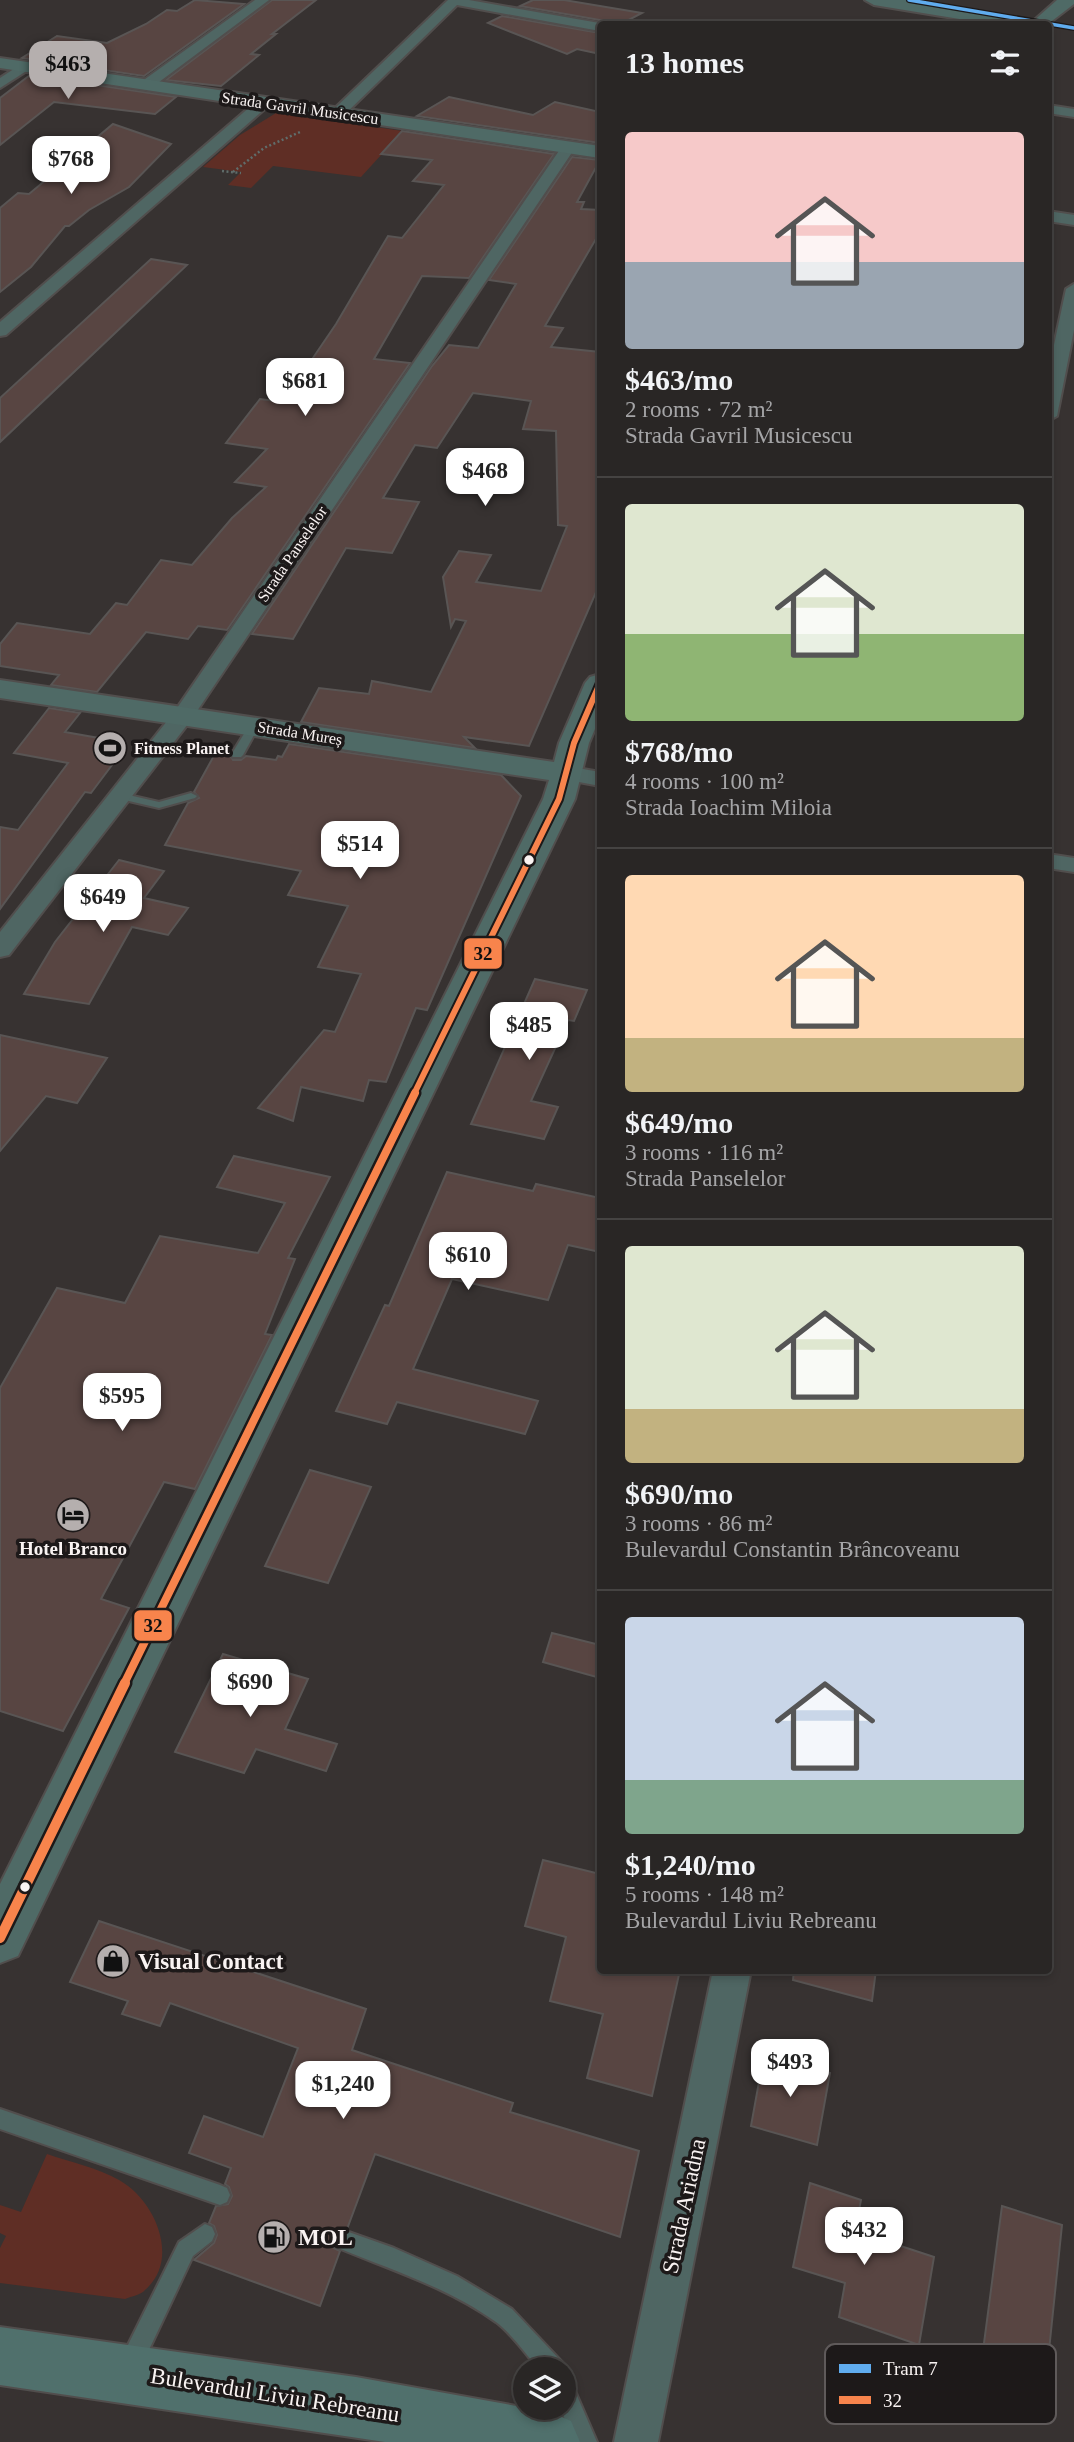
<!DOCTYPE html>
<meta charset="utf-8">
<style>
body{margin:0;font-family:Georgia,serif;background:#353232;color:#f1f3f6;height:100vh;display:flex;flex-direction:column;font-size:26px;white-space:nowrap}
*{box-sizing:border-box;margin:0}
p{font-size:23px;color:#a5a5a7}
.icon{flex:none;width:38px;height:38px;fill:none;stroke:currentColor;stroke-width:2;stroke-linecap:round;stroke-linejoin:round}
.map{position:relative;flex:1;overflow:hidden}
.drawer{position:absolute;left:597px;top:21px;width:455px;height:1953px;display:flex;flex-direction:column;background:#292625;border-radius:7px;box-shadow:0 4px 10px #0003,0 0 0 2px #454342}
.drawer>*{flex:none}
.buttons{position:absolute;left:513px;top:2357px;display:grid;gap:14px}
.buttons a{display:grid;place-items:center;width:63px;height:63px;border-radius:50%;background:#292625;box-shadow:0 4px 10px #0003,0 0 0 2px #454342;font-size:35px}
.price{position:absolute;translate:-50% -60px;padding:0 16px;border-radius:14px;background:#fff;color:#222;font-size:23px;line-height:46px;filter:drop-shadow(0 2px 4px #0008)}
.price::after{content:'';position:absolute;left:50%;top:42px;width:21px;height:16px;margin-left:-10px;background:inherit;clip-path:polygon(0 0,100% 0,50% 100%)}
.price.selected{background:#b5afae;color:#111}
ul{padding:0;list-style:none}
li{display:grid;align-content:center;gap:14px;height:371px;padding:0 28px}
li+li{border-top:2px solid #454342}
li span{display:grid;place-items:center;height:217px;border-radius:7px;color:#555}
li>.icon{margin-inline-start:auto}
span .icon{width:126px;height:126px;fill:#fffc;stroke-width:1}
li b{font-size:30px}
h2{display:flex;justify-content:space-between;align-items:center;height:84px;padding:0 28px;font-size:30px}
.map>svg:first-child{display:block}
.green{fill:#5f2e25}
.building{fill:#584542;stroke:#595554;stroke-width:2}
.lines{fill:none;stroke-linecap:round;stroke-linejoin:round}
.lane-casing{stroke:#514e4d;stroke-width:4}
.street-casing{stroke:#514e4d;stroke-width:4}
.secondary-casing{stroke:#514e4d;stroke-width:4}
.primary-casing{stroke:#514e4d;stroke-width:4}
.path{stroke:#606d6b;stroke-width:2.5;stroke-dasharray:2 2.5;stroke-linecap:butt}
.lane{fill:#4f6663;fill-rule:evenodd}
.street{fill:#4f6663;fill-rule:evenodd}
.secondary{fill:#4f6a66;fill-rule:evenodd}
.primary{fill:#50706c;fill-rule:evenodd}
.bus-1-far2-casing{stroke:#1d1919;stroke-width:10}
.bus-1-far1-casing{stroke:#1d1919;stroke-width:13}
.bus-1-casing{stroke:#1d1919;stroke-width:15}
.bus-1-far2{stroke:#f8844c;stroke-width:6}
.bus-1-far1{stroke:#f8844c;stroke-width:8}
.bus-1{stroke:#f8844c;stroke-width:10}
.tram-1-casing{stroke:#1d1919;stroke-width:6}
.tram-1{stroke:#60acee;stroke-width:3.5}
.bus-dot{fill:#f9f3f2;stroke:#1d1919;stroke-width:2.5}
.labels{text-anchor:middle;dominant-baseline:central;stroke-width:7;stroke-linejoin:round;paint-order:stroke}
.far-street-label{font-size:16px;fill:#f9f3f2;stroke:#1d1919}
.far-poi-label{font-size:16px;font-weight:bold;fill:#f9f3f2;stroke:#1d1919;text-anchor:start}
.poi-label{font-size:19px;font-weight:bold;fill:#f9f3f2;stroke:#1d1919}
.near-poi-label{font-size:23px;font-weight:bold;fill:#f9f3f2;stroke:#1d1919;text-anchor:start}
.near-street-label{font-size:23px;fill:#f9f3f2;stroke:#1d1919}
.key{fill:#1d1919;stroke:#5f5a5a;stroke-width:2}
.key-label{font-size:19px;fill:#f9f3f2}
.line-badge{stroke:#1d1919;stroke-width:2.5}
.pale-badge-label{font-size:19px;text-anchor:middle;font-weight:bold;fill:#111}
</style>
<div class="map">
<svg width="1074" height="2442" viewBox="0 0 1074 2442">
<rect width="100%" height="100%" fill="#373231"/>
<!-- green -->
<g class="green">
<path d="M276 113 403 131 361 177 273 166 251 188 228 185 241 172 203 167 240 135Z"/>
<path d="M47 2154C70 2162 98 2168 119 2180 155 2200 181 2259 145 2290 141 2295 132 2296 125 2299L0 2283V2248L6 2236 0 2233V2205L21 2212Z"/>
</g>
<!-- building -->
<g class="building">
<path d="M195 0 244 4 144 76 22 58 57 36 107 43 146 24 167 10 177 11Z"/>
<path d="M272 0H316L272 34H276L251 54 259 55 221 86 166 80Z"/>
<path d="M533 0H564L642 13 621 24H607L605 21 520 6Z"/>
<path d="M502 16 600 33V54L577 49 567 54 488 23Z"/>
<path d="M30 75 176 97 155 114 54 102 0 145V98Z"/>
<path d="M449 97 533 115 555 102 600 112V143L417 116Z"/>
<path d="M113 124 171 144 129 187 89 210 69 226H65L31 267 0 292V208L18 193 29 194Z"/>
<path d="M402 131 554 154 469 278 422 276 374 359 410 363 227 630 198 626 188 639 146 632 97 692 51 685 59 675 0 666V644L17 623 90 634 116 603 127 605 161 560 192 565 232 518 266 487 235 482 267 449 226 443 260 399 283 402 336 324 388 236 402 238 444 185 413 181 432 160 381 154Z"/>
<path d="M572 157 600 160 577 202H584L581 209 600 210V232L545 326 563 328 551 347 600 352V583L529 746 464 737 475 748 301 722 319 688 369 694 372 681 431 692 466 621 455 619 451 627 443 577 459 551 491 555 476 582 541 591 567 526 558 525 556 431 523 429 531 401 473 393 437 448 415 445 383 498 419 502 392 553 346 548 293 639 252 634 432 366 449 345 478 348 516 284 489 280Z"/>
<path d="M151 259 187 265 0 442V398Z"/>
<path d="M49 708 80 713 65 732 110 740 121 753 91 793 85 792 0 909V827L18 830 68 763 14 753Z"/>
<path d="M289 744 501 775 521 796 427 1010 416 1008 386 1082 369 1080 363 1101 301 1087 293 1121 258 1108 324 1030 335 1032 361 974 318 967 348 906 288 895 301 871 165 845 188 803 199 798 194 792 216 752 229 754 233 760H241L246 756 276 760 278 756 282 757Z"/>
<path d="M119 860 164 871 144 898 188 908 168 935 132 927 89 1004 24 994 55 942Z"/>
<path d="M535 979 587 990 574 1021 568 1020 531 1101 558 1107 544 1139 471 1124Z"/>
<path d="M0 1035 107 1058 77 1103 46 1096 0 1151Z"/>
<path d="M234 1156 330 1177 288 1258 295 1259 265 1334 272 1335 195 1489 164 1482 101 1599 129 1608 63 1731 0 1711V1388L57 1288 125 1303 160 1236 258 1253 285 1203 217 1187Z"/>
<path d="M447 1172 533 1191 536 1184 600 1198V1252L568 1245 548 1300 452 1279 413 1369 538 1401 525 1434 397 1402 387 1424 336 1411 385 1305 389 1306Z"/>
<path d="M310 1470 371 1487 328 1583 265 1566Z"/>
<path d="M552 1633 600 1645V1678L543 1662Z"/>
<path d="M223 1654 308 1679 285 1729 337 1744 326 1771 256 1749 244 1773 175 1752Z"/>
<path d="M543 1860 600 1874V1970H680L652 2096 587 2078 603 2014 550 2001 566 1937 525 1926Z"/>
<path d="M99 1921 366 2009 352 2050 513 2103 510 2112 639 2151 620 2237 375 2154 347 2229 335 2231 331 2239 334 2248 340 2251 320 2306 194 2260 214 2243 217 2235 214 2226 209 2223 216 2206 228 2204 232 2196 229 2187 225 2184 231 2168 189 2153 204 2116 263 2137 298 2048 170 2003 160 2026 122 2014 128 2001 70 1982Z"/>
<path d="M794 1970H876L872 2001 793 1980Z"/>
<path d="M764 2054 830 2073 817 2145 751 2126Z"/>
<path d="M810 2183 861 2200 855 2231 934 2257 919 2345 839 2317 845 2283 793 2267Z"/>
<path d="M1002 2206 1062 2225 1045 2389 981 2366Z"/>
</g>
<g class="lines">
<!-- lane casing -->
<g class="lane-casing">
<g id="lane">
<path d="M254 723 259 726 243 755 241 757H233L231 755 250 724Z"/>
<path d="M120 793 159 802 191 793 197 796 195 798 159 808 116 798 114 796Z"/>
<path d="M0 2109 220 2185 227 2188 230 2195 227 2202 220 2205 0 2129Z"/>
<path d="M205 2224 212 2227 215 2234 212 2241 193 2256 140 2369 132 2372 124 2369 121 2361 124 2353 179 2242Z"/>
<path d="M343 2230 394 2248 457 2276 512 2309 562 2362 565 2370 564 2373V2370H539C526 2354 512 2334 496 2322 447 2287 391 2270 336 2247L333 2240 336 2233Z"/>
<path d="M564 2381 572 2384 597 2442H575L560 2408H564Z"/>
</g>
</g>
<!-- street casing -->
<g class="street-casing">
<g id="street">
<path d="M255 0H269L151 88H141V82Z"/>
<path d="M448 0H469L605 24H600V31L457 5 342 117H332V111Z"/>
<path d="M23 63 28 64V70L0 88V78Z"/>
<path d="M263 99 268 100V106L6 335 0 336V322L258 100Z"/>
<path d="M1048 105 1074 109V117L1048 113Z"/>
<path d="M568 144 575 148 191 720 9 955 0 957V932L175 711 563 145Z"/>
<path d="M1048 211 1074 215V225L1048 221Z"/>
<path d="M1074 284V330L1057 416 1048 421V373L1066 289Z"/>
<path d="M566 766 600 772V786L558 778 555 773 558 768Z"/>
<path d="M1048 854 1074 858V872L1048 868Z"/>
<path d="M713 1970H751L658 2442H614Z"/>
</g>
</g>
<!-- secondary casing -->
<g class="secondary-casing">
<g id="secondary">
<path d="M865 0H905L1019 19 1028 24H990L874 5Z"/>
<path d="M1057 0H1074V4L1048 24H1030Z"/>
<path d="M0 58 600 146V158L0 68Z"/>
<path d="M600 674V717L589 743 575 799 18 1956 0 1963V1884L543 799 549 780 0 698V680L554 762 559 743 585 683 590 677Z"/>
</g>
</g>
<!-- primary casing -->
<g class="primary-casing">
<path id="primary" d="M0 2327 356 2377 550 2412 571 2421 580 2442H385L0 2385Z"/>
</g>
<!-- path -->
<g class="path">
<path d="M222 171 241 173"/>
<path d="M233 172 264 148 300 132"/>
</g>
<!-- lane -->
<use href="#lane" class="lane"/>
<!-- street -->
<use href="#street" class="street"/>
<!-- secondary -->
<use href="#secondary" class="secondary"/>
<!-- primary -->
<use href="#primary" class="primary"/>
<!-- bus-1-far2 casing -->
<g class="bus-1-far2-casing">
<path id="bus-1-far2" d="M414 1094 559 799 574 743 600 683"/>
</g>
<!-- bus-1-far1 casing -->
<g class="bus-1-far1-casing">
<path id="bus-1-far1" d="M124 1684 415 1093"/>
</g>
<!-- bus-1 casing -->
<g class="bus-1-casing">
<path id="bus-1" d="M0 1938 125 1683"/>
</g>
<!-- bus-1-far2 -->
<use href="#bus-1-far2" class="bus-1-far2"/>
<!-- bus-1-far1 -->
<use href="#bus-1-far1" class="bus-1-far1"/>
<!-- bus-1 -->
<use href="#bus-1" class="bus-1"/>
<!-- tram-1 casing -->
<g class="tram-1-casing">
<path id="tram-1" d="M909 0 1074 28"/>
</g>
<!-- tram-1 -->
<use href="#tram-1" class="tram-1"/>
</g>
<!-- icons -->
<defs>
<g id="stadium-disc" transform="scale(1.75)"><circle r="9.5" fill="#b5afae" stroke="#1d1919"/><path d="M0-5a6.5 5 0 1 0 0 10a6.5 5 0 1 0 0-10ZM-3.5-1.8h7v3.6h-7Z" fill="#111"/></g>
<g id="hotel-disc" transform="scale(1.75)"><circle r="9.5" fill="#b5afae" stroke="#1d1919"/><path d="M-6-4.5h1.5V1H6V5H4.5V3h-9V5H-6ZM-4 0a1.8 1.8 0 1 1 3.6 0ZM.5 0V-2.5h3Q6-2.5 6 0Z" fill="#111"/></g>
<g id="shop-disc" transform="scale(1.75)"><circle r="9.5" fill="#b5afae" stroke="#1d1919"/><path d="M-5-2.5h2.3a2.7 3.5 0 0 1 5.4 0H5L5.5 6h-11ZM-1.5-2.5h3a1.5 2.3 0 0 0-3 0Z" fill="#111"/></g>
<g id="fuel-disc" transform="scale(1.75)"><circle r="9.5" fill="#b5afae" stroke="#1d1919"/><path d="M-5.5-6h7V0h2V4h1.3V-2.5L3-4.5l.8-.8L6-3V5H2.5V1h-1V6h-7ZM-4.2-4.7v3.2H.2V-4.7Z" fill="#111"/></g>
</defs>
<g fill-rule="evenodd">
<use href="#stadium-disc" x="110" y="748"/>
<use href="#hotel-disc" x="73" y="1515"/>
<use href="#shop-disc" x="113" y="1961"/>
<use href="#fuel-disc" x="274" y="2237"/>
</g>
<!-- markers -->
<g class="bus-dot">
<circle cx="529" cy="860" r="6"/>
<circle cx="25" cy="1887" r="6"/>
</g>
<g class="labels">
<!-- far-street labels -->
<g class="far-street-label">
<text transform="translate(300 108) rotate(8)">Strada Gavril Musicescu</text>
<text transform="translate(292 554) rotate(-56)">Strada Panselelor</text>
<text transform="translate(300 733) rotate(9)">Strada Mureș</text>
</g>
<!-- far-poi labels -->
<g class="far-poi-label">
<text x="134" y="748">Fitness Planet</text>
</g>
<!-- poi labels -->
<g class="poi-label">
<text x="73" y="1548">Hotel Branco</text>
</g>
<!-- near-poi labels -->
<g class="near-poi-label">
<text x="138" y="1961">Visual Contact</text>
<text x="298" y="2237">MOL</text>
</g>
<!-- near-street labels -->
<g class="near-street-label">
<text transform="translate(684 2206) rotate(-78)">Strada Ariadna</text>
<text transform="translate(275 2395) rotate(9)">Bulevardul Liviu Rebreanu</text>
</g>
</g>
<!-- legend -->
<rect x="825" y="2344" width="231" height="80" rx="10" class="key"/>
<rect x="839" y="2364" width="32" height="9" fill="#60acee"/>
<rect x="839" y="2396" width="32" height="8" fill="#f8844c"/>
<g class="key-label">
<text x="883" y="2375">Tram 7</text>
<text x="883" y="2407">32</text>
</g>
<g class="line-badge">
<rect x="463" y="937" width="40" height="33" rx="7" fill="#f8844c"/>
<rect x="133" y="1609" width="40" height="33" rx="7" fill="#f8844c"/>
</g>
<g class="pale-badge-label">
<text x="483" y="960">32</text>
<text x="153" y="1632">32</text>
</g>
</svg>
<div class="buttons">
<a><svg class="icon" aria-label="layers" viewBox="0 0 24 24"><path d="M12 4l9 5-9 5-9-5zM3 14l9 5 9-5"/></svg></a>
</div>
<b class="price selected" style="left:68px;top:101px">$463</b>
<b class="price" style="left:71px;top:196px">$768</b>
<b class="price" style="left:305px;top:418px">$681</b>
<b class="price" style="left:485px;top:508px">$468</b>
<b class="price" style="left:360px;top:881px">$514</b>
<b class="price" style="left:103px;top:934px">$649</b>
<b class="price" style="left:529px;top:1062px">$485</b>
<b class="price" style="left:468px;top:1292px">$610</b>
<b class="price" style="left:122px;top:1433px">$595</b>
<b class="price" style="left:250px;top:1719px">$690</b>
<b class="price" style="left:790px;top:2099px">$493</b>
<b class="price" style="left:343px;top:2121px">$1,240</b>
<b class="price" style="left:864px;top:2267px">$432</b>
<section class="drawer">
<h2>13 homes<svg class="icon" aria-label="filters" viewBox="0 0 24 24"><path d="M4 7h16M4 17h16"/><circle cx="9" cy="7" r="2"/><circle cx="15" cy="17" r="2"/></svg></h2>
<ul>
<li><span style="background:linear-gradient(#f6c9c9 60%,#9aa5b1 0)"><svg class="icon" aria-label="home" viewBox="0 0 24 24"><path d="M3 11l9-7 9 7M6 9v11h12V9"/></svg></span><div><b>$463/mo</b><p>2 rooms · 72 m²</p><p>Strada Gavril Musicescu</p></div></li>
<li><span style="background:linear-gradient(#dfe7d0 60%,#8fb573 0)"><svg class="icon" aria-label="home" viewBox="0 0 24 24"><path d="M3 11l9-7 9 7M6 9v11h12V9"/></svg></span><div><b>$768/mo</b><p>4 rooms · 100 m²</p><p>Strada Ioachim Miloia</p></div></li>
<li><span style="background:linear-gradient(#ffd9b3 75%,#c2b280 0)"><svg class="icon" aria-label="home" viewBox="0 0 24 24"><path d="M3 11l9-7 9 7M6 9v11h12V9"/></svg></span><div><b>$649/mo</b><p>3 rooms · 116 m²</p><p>Strada Panselelor</p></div></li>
<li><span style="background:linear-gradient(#dfe7d0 75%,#c2b280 0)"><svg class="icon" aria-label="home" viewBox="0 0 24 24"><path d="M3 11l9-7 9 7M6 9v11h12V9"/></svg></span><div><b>$690/mo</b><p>3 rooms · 86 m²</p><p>Bulevardul Constantin Brâncoveanu</p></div></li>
<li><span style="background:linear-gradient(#c9d6e8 75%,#7fa58c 0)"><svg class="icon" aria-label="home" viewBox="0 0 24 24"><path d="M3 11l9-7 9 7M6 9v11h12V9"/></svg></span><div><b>$1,240/mo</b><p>5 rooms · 148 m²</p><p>Bulevardul Liviu Rebreanu</p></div></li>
</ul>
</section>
</div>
